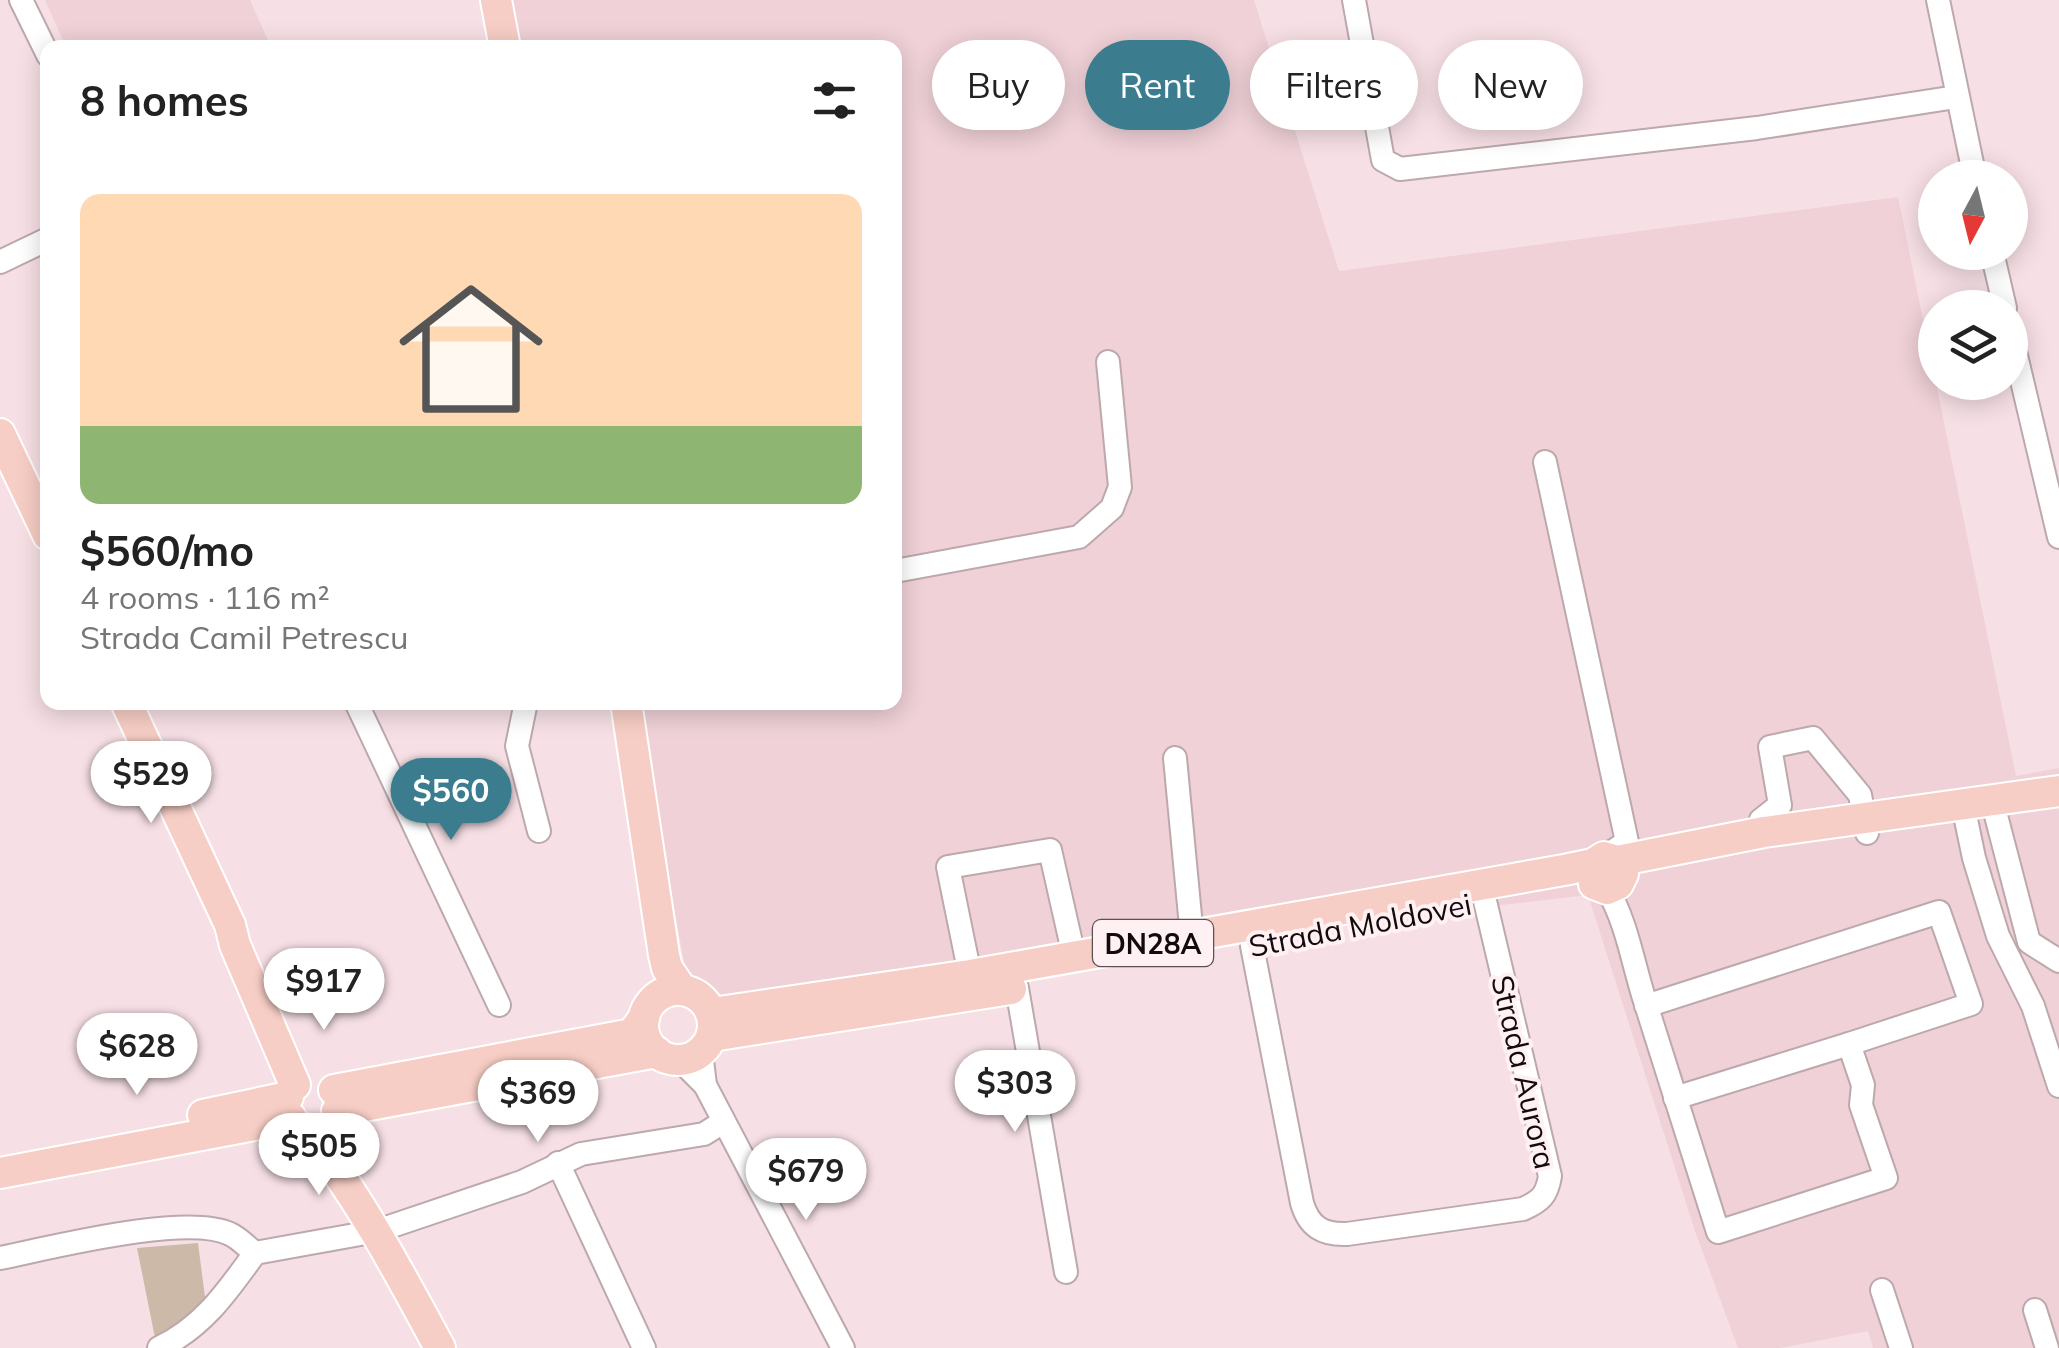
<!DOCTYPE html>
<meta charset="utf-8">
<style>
body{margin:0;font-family:Mulish,sans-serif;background:#f2f2f2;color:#222;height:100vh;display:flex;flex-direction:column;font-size:38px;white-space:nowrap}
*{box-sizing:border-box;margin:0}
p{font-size:32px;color:#767676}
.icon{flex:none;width:55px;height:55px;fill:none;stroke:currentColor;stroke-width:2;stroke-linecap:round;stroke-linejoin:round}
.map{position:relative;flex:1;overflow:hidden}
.sheet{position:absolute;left:40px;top:40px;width:862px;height:670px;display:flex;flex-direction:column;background:#fff;border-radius:20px;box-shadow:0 5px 25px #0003}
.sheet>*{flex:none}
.banner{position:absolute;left:932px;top:40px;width:950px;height:90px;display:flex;gap:20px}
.needle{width:65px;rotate:187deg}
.buttons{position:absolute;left:1918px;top:160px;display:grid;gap:20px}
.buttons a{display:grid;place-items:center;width:110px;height:110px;border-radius:50%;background:#fff;box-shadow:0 5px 25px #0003;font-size:50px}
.price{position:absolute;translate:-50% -85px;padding:0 22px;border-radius:35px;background:#fff;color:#222;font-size:32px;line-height:65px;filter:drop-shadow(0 2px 5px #0008)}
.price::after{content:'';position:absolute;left:50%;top:60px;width:30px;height:22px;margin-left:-15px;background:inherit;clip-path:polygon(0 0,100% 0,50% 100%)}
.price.selected{background:#3b7d8e;color:#fff}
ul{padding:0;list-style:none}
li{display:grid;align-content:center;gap:20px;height:530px;padding:0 40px}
li span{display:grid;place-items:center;height:310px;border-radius:20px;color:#555}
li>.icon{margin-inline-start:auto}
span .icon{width:180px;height:180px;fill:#fffc;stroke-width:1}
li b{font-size:42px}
h2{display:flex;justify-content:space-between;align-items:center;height:120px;padding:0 40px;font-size:42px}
.tag{padding:0 35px;border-radius:45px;background:#fff;box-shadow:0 5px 25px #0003;font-size:35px;line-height:90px}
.tag.selected{background:#3b7d8e;color:#fff}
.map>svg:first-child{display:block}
.built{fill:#efd1d7}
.green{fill:#ccb9a8}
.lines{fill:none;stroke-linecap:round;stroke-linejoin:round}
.minor-casing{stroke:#bda8ac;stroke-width:26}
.major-casing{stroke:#fff;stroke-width:34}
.minor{stroke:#fff;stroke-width:22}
.major{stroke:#f7cec5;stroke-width:30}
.labels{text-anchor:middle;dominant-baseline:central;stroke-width:8;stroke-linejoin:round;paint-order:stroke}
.shield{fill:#fef0f3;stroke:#595051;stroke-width:2.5}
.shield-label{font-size:28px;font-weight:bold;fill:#120b0c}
.street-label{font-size:30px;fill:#120b0c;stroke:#fef0f3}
</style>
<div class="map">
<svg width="2059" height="1348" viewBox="0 0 2059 1348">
<rect width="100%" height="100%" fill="#f7e0e5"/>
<!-- built -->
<g class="built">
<path d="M45 0H250L271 47H66Z"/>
<path d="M509 0H1254L1339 271 1898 197 2016 776 2059 768V1348H1873L1868 1331 1780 1348H1738L1695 1231 1588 895 1260 933 762 1024 699 997 694 1014 635 703 895 702V48L518 47Z"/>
</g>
<!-- green -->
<path class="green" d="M198 1243 206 1305 156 1343 137 1248Z"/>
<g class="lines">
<!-- minor casing -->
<g class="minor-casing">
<g id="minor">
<path d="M21 0 48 55"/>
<path d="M1354 0 1383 160 1400 169 1757 128 1956 97"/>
<path d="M1938 0 1975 178"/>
<path d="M1992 252 2005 308"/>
<path d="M0 262 48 239"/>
<path d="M2010 330 2059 537"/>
<path d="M1545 462 1627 842 1604 857"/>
<path d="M895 571 1079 537 1112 508 1120 487 1108 362"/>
<path d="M356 702 499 1005"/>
<path d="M526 702 517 746 539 831"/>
<path d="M1175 758 1192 937"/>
<path d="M1994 808 2029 942 2059 961"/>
<path d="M1965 815 1974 858 1998 936 2033 1006 2059 1086"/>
<path d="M1764 832 1761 820 1780 805 1770 747 1813 738 1860 795 1867 833"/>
<path d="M1607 889C1626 920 1633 963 1644 998 1668 1076 1694 1154 1718 1232L1886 1178 1861 1105 1863 1085 1849 1044 1971 1004 1939 912 1646 1006"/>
<path d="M1252 946 1302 1203C1309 1227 1323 1235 1347 1234L1523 1209C1541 1201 1547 1195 1550 1176L1485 901"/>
<path d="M970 975 948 867 1050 850 1074 956"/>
<path d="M1017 988 1066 1272"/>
<path d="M680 1060 705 1085 701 1052"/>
<path d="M705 1085 843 1348"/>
<path d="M1675 1098 1849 1044"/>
<path d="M558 1163 644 1348"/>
<path d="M0 1258C50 1248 186 1213 230 1234 239 1238 247 1247 255 1253"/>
<path d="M1882 1290 1901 1348"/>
<path d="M2035 1310 2047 1348"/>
<path d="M159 1348C203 1327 227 1292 255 1253L377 1231 522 1182 581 1154 704 1134 723 1122"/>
</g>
</g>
<!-- major casing -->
<g class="major-casing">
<g id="major">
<path d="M496 0 505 48"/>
<path d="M0 434 48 535"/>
<path d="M126 702 230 925 235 945 295 1085"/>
<path d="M626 702 664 955 667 968 682 990"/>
<path d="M1617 861 1764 832 2059 791"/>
<circle cx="678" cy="1025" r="35"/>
<path d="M712 1013 970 975 1564 870 1593 864 1604 857 1617 861 1623 874 1618 884 1607 889 1594 884"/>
<path d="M712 1036 1011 989"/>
<path d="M334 1090 632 1034 644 1018"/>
<path d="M337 1111 657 1052"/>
<path d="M203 1115 288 1097"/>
<path d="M306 1129C359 1197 399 1272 440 1348"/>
<path d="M0 1173 291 1118"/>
</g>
</g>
<!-- minor -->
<use href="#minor" class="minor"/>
<!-- major -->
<use href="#major" class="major"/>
</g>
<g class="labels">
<!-- shield labels -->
<rect class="shield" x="1093" y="920" width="120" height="46" rx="8"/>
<g class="shield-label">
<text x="1153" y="943">DN28A</text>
</g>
<!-- street labels -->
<g class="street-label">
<text transform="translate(1360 925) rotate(-11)">Strada Moldovei</text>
<text transform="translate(1524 1072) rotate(77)">Strada Aurora</text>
</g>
</g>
</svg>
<div class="buttons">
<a><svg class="needle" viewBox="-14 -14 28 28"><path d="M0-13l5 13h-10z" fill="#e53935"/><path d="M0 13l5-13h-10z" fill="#767676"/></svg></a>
<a><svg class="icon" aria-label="layers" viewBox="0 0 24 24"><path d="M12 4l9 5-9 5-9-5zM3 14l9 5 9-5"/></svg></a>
</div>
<b class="price" style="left:151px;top:826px">$529</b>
<b class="price selected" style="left:451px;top:843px">$560</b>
<b class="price" style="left:324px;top:1033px">$917</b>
<b class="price" style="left:137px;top:1098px">$628</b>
<b class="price" style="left:1015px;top:1135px">$303</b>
<b class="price" style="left:538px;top:1145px">$369</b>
<b class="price" style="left:319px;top:1198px">$505</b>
<b class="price" style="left:806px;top:1223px">$679</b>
<div class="banner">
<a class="tag">Buy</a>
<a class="tag selected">Rent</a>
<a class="tag">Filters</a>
<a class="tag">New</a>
</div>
<section class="sheet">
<h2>8 homes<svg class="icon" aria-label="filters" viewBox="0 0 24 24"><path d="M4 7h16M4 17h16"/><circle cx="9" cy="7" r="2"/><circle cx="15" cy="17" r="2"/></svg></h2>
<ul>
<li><span style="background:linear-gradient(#ffd9b3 75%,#8fb573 0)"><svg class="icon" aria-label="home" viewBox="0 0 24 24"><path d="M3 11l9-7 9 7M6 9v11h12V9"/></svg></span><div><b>$560/mo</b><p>4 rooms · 116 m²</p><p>Strada Camil Petrescu</p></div></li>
</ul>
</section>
</div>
